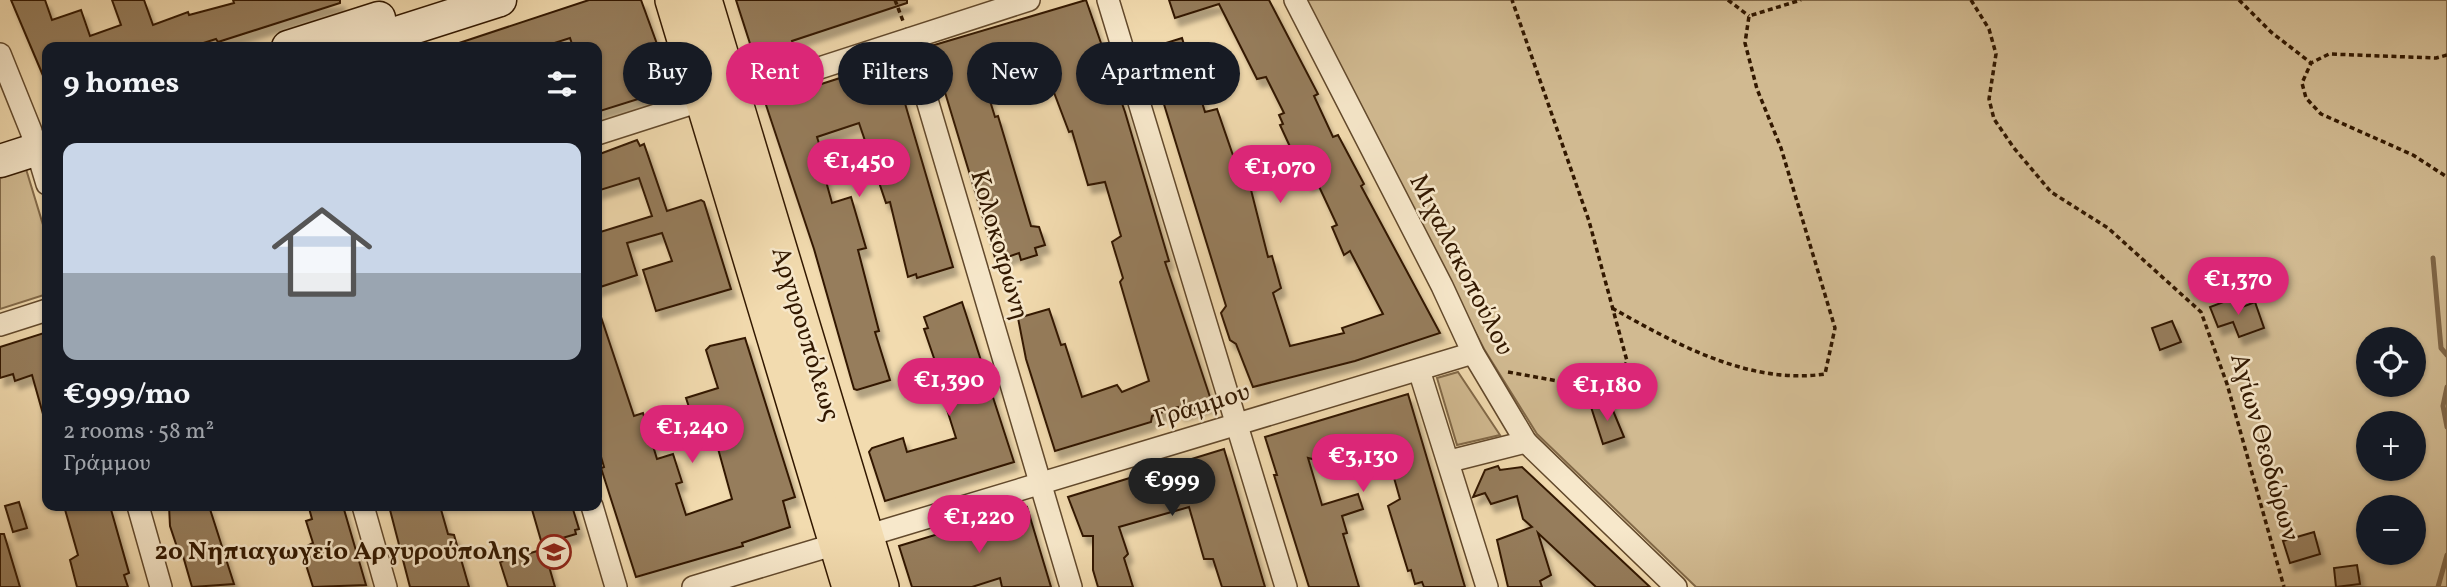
<!DOCTYPE html>
<meta charset="utf-8">
<style>
body{margin:0;font-family:Vollkorn,serif;background:#20242c;color:#f1f3f6;height:100vh;display:flex;flex-direction:column;font-size:26px;white-space:nowrap}
*{box-sizing:border-box;margin:0}
p{font-size:23px;color:#9ea1a6}
.icon{flex:none;width:38px;height:38px;fill:none;stroke:currentColor;stroke-width:2;stroke-linecap:round;stroke-linejoin:round}
.map{position:relative;flex:1;overflow:hidden}
.drawer{position:absolute;left:42px;top:42px;width:560px;height:469px;display:flex;flex-direction:column;background:#171b24;border-radius:14px;box-shadow:0 2px 5px #0004}
.drawer>*{flex:none}
.top-card{position:absolute;left:623px;top:42px;width:665px;height:63px;display:flex;gap:14px}
.buttons{position:absolute;left:2356px;top:327px;display:grid;gap:14px}
.buttons a{display:grid;place-items:center;width:70px;height:70px;border-radius:50%;background:#171b24;box-shadow:0 2px 5px #0004;font-size:35px}
.price{position:absolute;translate:-50% -60px;padding:0 16px;border-radius:24px;background:#db2777;color:#fff;font-size:23px;line-height:46px;filter:drop-shadow(0 2px 4px #0008)}
.price::after{content:'';position:absolute;left:50%;top:42px;width:21px;height:16px;margin-left:-10px;background:inherit;clip-path:polygon(0 0,100% 0,50% 100%)}
.price.current{background:#222;color:#fff}
ul{padding:0;list-style:none}
li{display:grid;align-content:center;gap:14px;height:371px;padding:0 21px}
li span{display:grid;place-items:center;height:217px;border-radius:14px;color:#555}
li>.icon{margin-inline-start:auto}
span .icon{width:126px;height:126px;fill:#fffc;stroke-width:1}
li b{font-size:30px}
h2{display:flex;justify-content:space-between;align-items:center;height:84px;padding:0 21px;font-size:30px}
.chip{padding:0 24px;border-radius:32px;background:#171b24;box-shadow:0 2px 5px #0004;font-size:24px;line-height:63px}
.chip.current{background:#db2777;color:#fff}
.map>svg:first-child{display:block}
.green{fill:#d1ba91;stroke:#826948;stroke-width:2;fill-rule:evenodd}
.lines{fill:none;stroke-linecap:round;stroke-linejoin:round}
.stream{stroke:#7e6546;stroke-width:5}
.building{fill:#967d5b;stroke:#321800;stroke-width:2;filter:url(#shadow)}
.street-casing{stroke:#62492c;stroke-width:24}
.secondary-casing{stroke:#321800;stroke-width:35}
.primary-casing{stroke:#321800;stroke-width:38}
.path{stroke:#321800;stroke-width:3.5;stroke-dasharray:5 3.5;stroke-linecap:butt}
.street{stroke:#f7e8cb;stroke-width:21}
.secondary{stroke:#f7e8cb;stroke-width:32}
.primary{stroke:#f2dbaf;stroke-width:35}
.labels{text-anchor:middle;dominant-baseline:central;stroke-width:5;stroke-linejoin:round;paint-order:stroke}
.street-label{font-size:26px;fill:#321800;stroke:#f7e8cb}
.poi-label{font-size:26px;font-weight:bold;fill:#321800;stroke:#f7e8cb;text-anchor:end}
</style>
<div class="map">
<svg width="2447" height="587" viewBox="0 0 2447 587">
<defs>
<filter id="shadow"><feDropShadow dx="4.5" dy="8" stdDeviation="2" flood-color="#0004"/></filter>
</defs>
<rect width="100%" height="100%" fill="#f2dbaf"/>
<filter id="stains"><feTurbulence type="fractalNoise" baseFrequency=".00286" numOctaves="4"/><feColorMatrix values="0 0 0 0 .2 0 0 0 0 .09 0 0 0 0 .02 0 0 0 .5 -.17"/></filter>
<radialGradient id="worn" r=".72"><stop offset=".6" stop-color="#630" stop-opacity="0"/><stop offset="1" stop-color="#630" stop-opacity=".3"/></radialGradient>
<!-- green -->
<g class="green">
<path d="M1305 0H2447V587H1696L1537 434 1484 349ZM2368 340H2413V385H2368ZM2368 424H2413V469H2368ZM2368 508H2413V553H2368Z"/>
<path d="M26 169 47 238V294L0 309V178Z"/>
<path d="M1458 372 1500 435 1457 445 1437 378Z"/>
</g>
<g class="lines">
<!-- stream -->
<g class="stream">
<path d="M2433 258 2441 348 2447 355"/>
<path d="M2447 387 2443 406 2447 427"/>
<path d="M2438 587 2447 555"/>
</g>
</g>
<!-- building -->
<g class="building">
<path d="M11 0H45L52 20 81 10 90 36 121 25 112 0H144L153 25 188 12 189 15 234 3 233 0H340V3L218 42 216 39 191 47H47V85Z"/>
<path d="M589 0H641L673 88 597 112V47H573L570 38 542 47H456V44Z"/>
<path d="M736 0H907V3L792 41 794 48 755 59Z"/>
<path d="M1086 0 1125 112 1169 261 1165 262 1212 403 1180 413 1178 407 1152 416 1151 422 1055 451 1026 359 1018 318 1049 309 1061 345 1065 344 1082 397 1117 385 1122 392 1149 381 1120 282 1123 278 1112 242 1121 236 1105 182 1088 185 1072 131 1069 132 1042 61 983 78 995 117 998 116 1031 226 1039 227 1045 245 1035 248 1037 255 1021 260 1019 253 996 261 931 46Z"/>
<path d="M1169 0H1269L1318 94 1314 96 1333 137 1338 135 1364 184 1361 186 1440 333 1355 361 1253 387 1236 344 1230 340 1221 313 1226 306 1147 49 1182 38 1205 112 1217 109 1236 164 1264 156 1273 170 1249 182 1268 257 1272 256 1281 288 1273 293 1290 346 1344 333 1342 328 1383 314 1350 251 1344 255 1332 227 1337 225 1316 180 1308 183 1298 164 1280 125 1283 124 1279 115 1284 113 1266 77 1257 79 1219 4 1175 18Z"/>
<path d="M887 63 904 100 953 267 917 278 916 274 908 277 890 202 886 203 859 123 817 137 828 173 824 174 832 203 851 197 866 248 858 250 879 331 875 332 890 380 857 390 854 389 814 249 765 102Z"/>
<path d="M637 140 640 146 644 144 667 211 701 200 704 202 731 289 656 311 643 270 672 261 662 233 627 243 637 275 597 288V233L652 216 639 178 597 191V155Z"/>
<path d="M2234 298 2237 309 2255 302 2264 328 2239 337 2233 322 2218 327 2210 307Z"/>
<path d="M962 302 1014 462 885 501 869 452 872 448 903 438 907 452 956 438 943 397 947 396 924 329 928 328 924 317Z"/>
<path d="M600 314 634 416 643 413 657 459 673 454 682 482 676 484 686 515 732 499 714 434 702 438 698 435 686 398 718 388 706 350 710 346 745 338 795 497 783 501 790 527 742 543 743 546 636 577 601 468 604 467 597 443V315Z"/>
<path d="M2172 321 2181 342 2160 350 2152 328Z"/>
<path d="M47 332V413L43 414 32 375 15 381 13 374 0 378V347Z"/>
<path d="M1408 394 1465 587H1424L1422 582 1415 584 1411 570 1408 571 1388 506 1400 499 1385 446 1346 458 1349 468 1308 458 1322 505 1358 494 1363 509 1342 516 1347 533 1343 534 1359 587H1309L1274 475H1277L1265 437Z"/>
<path d="M1609 401 1624 437 1603 444 1591 407Z"/>
<path d="M1224 449 1265 587H1222L1213 559H1204L1189 507 1119 527 1128 554 1124 558 1133 587H1098L1093 570V536H1083L1068 497Z"/>
<path d="M1498 466 1500 470 1522 467 1650 587H1596L1538 533 1551 575 1540 581 1542 587H1508L1497 540 1532 527 1523 519 1517 496 1491 504 1485 493 1473 497 1485 470Z"/>
<path d="M19 502 27 528 13 532 5 506Z"/>
<path d="M64 506H110L129 573 124 575 128 587H77L70 560 78 555Z"/>
<path d="M169 506H209L234 584 192 587 181 549 178 550 170 526Z"/>
<path d="M318 506H343L366 585 313 587 301 549 313 543 306 521 312 519 309 508Z"/>
<path d="M389 506H440L448 534 454 535 469 587H410Z"/>
<path d="M531 506H572L579 529 575 530 576 534 542 544Z"/>
<path d="M1027 507 1051 587H1002L1000 578 972 587H912L899 546Z"/>
<path d="M2314 532 2320 554 2290 563 2283 541Z"/>
<path d="M0 534H4L20 587H0Z"/>
<path d="M544 549 555 587H508L500 562Z"/>
<path d="M2357 565 2360 584 2336 587 2334 568Z"/>
</g>
<g class="lines">
<!-- street casing -->
<g class="street-casing">
<g id="street">
<path d="M1108 0 1286 587"/>
<path d="M1295 0 1442 286 1473 353 1526 442 1676 587"/>
<path d="M909 39 1071 587"/>
<path d="M0 54 31 131 47 184"/>
<path d="M733 96 1029 0"/>
<path d="M597 134 703 100"/>
<path d="M0 325 47 310"/>
<path d="M1419 370 1487 587"/>
<path d="M1450 461 1526 442"/>
<path d="M138 506 161 587"/>
<path d="M363 506 386 587"/>
<path d="M592 506 616 587"/>
<path d="M866 536 1473 353"/>
<path d="M693 587 836 544"/>
</g>
</g>
<!-- secondary casing -->
<g class="secondary-casing">
<g id="secondary">
<path d="M288 47 379 18"/>
<path d="M353 47 500 0"/>
<path d="M0 161 47 146"/>
</g>
</g>
<!-- primary casing -->
<g class="primary-casing">
<g id="primary">
<path d="M673 0 850 587"/>
<path d="M704 0 881 587"/>
</g>
</g>
<!-- path -->
<g class="path">
<path d="M895 0 903 21"/>
<path d="M1728 0 1749 16"/>
<path d="M1971 0 1989 29 1996 54 1989 99 1994 119 2014 148 2051 192 2108 228 2201 312 2227 384 2284 587"/>
<path d="M2239 0 2271 32 2311 63"/>
<path d="M2447 55 2436 58 2329 54 2311 63 2302 83 2306 98 2321 114 2413 155 2447 177"/>
<path d="M1612 308C1676 344 1749 385 1825 374L1835 328 1781 148 1757 89 1745 43 1749 16 1801 0"/>
<path d="M1508 372 1558 381 1624 368 1627 361 1589 221 1512 0"/>
</g>
<!-- street -->
<use href="#street" class="street"/>
<!-- secondary -->
<use href="#secondary" class="secondary"/>
<!-- primary -->
<use href="#primary" class="primary"/>
</g>
<!-- icons -->
<defs>
<g id="school-ring" transform="scale(1.75)"><circle r="9.5" fill="#f7e8cb" stroke="#8f2418" stroke-width="1.5"/><path d="M0-5L7-2L0 1L-7-2ZM-4 1L0 2.5L4 1V4Q0 6-4 4Z" fill="#8f2418"/></g>
</defs>
<g fill-rule="evenodd">
<use href="#school-ring" x="554" y="552"/>
</g>
<g class="labels">
<!-- street labels -->
<g class="street-label">
<text transform="translate(999 245) rotate(74)">Κολοκοτρώνη</text>
<text transform="translate(1461 265) rotate(63)">Μιχαλακοπούλου</text>
<text transform="translate(805 334) rotate(73)">Αργυρουπόλεως</text>
<text transform="translate(1202 406) rotate(-17)">Γράμμου</text>
<text transform="translate(2264 447) rotate(74)">Αγίων Θεοδώρων</text>
</g>
<!-- poi labels -->
<g class="poi-label">
<text x="530" y="552">2ο Νηπιαγωγείο Αργυρούπολης</text>
</g>
</g>
<rect width="100%" height="100%" filter="url(#stains)"/>
<rect width="100%" height="100%" fill="url(#worn)"/>
</svg>
<div class="buttons">
<a><svg class="icon" aria-label="locate" viewBox="0 0 24 24"><circle cx="12" cy="12" r="6"/><path d="M12 2v4M12 18v4M2 12h4M18 12h4"/></svg></a>
<a>+</a>
<a>−</a>
</div>
<b class="price" style="left:859px;top:199px">€1,450</b>
<b class="price" style="left:1280px;top:205px">€1,070</b>
<b class="price" style="left:2238px;top:317px">€1,370</b>
<b class="price" style="left:949px;top:418px">€1,390</b>
<b class="price" style="left:1607px;top:423px">€1,180</b>
<b class="price" style="left:692px;top:465px">€1,240</b>
<b class="price" style="left:1363px;top:494px">€3,130</b>
<b class="price current" style="left:1172px;top:518px">€999</b>
<b class="price" style="left:979px;top:555px">€1,220</b>
<div class="top-card">
<a class="chip">Buy</a>
<a class="chip current">Rent</a>
<a class="chip">Filters</a>
<a class="chip">New</a>
<a class="chip">Apartment</a>
</div>
<section class="drawer">
<h2>9 homes<svg class="icon" aria-label="filters" viewBox="0 0 24 24"><path d="M4 7h16M4 17h16"/><circle cx="9" cy="7" r="2"/><circle cx="15" cy="17" r="2"/></svg></h2>
<ul>
<li><span style="background:linear-gradient(#c9d6e8 60%,#9aa5b1 0)"><svg class="icon" aria-label="home" viewBox="0 0 24 24"><path d="M3 11l9-7 9 7M6 9v11h12V9"/></svg></span><div><b>€999/mo</b><p>2 rooms · 58 m²</p><p>Γράμμου</p></div></li>
</ul>
</section>
</div>
